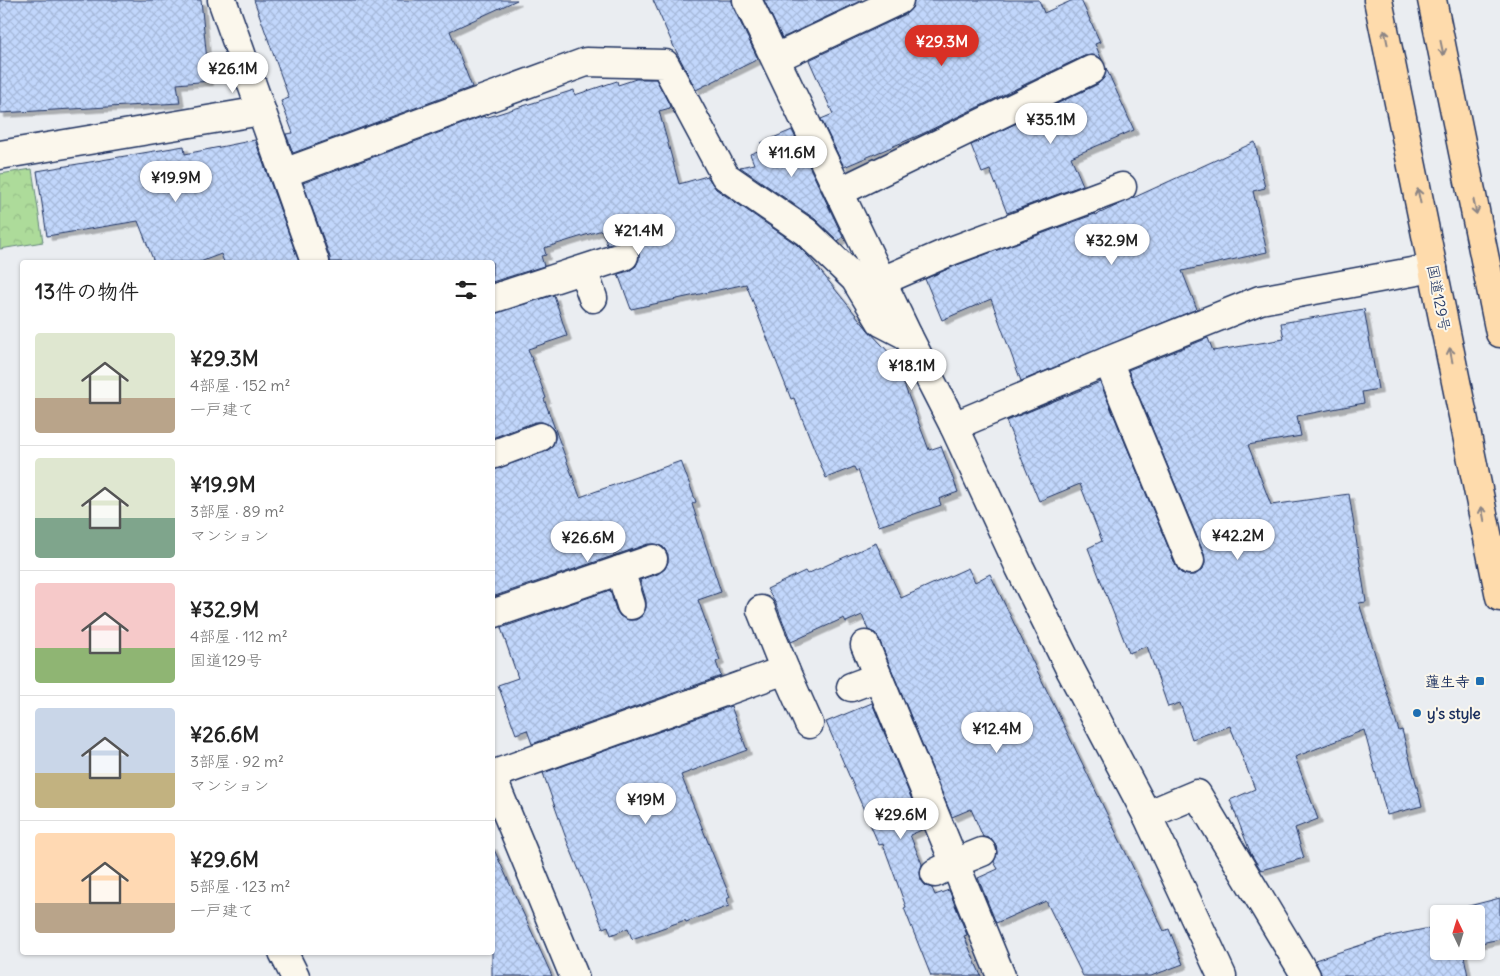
<!DOCTYPE html>
<html lang="ja">
<meta charset="utf-8">
<style>
body{margin:0;font-family:Delius,"Klee One",sans-serif;background:#f2f2f2;color:#222;height:100vh;display:flex;flex-direction:column;font-size:19px;white-space:nowrap}
*{box-sizing:border-box;margin:0}
p{font-size:16px;color:#767676}
.icon{flex:none;width:28px;height:28px;fill:none;stroke:currentColor;stroke-width:2;stroke-linecap:round;stroke-linejoin:round}
.map{position:relative;flex:1;overflow:hidden}
.details{position:absolute;left:20px;top:260px;width:475px;height:695px;display:flex;flex-direction:column;background:#fff;border-radius:5px;box-shadow:0 1px 4px #0004}
.details>*{flex:none}
.needle{width:32px;rotate:356deg}
.buttons{position:absolute;left:1430px;top:905px;display:grid;gap:10px}
.buttons a{display:grid;place-items:center;width:55px;height:55px;border-radius:5px;background:#fff;box-shadow:0 1px 4px #0004;font-size:25px}
.price{position:absolute;translate:-50% -42px;padding:0 11px;border-radius:18px;background:#fff;color:#222;font-size:16px;line-height:32px;filter:drop-shadow(0 1px 2px #0008)}
.price::after{content:'';position:absolute;left:50%;top:30px;width:15px;height:11px;margin-left:-8px;background:inherit;clip-path:polygon(0 0,100% 0,50% 100%)}
.price.current{background:#d93025;color:#fff}
ul{padding:0;list-style:none}
li{display:flex;align-items:center;gap:15px;height:125px;padding:0 15px}
li+li{border-top:1px solid #e0e0e0}
li span{display:grid;place-items:center;flex:none;width:140px;height:100px;border-radius:5px;color:#555}
li>.icon{margin-inline-start:auto}
span .icon{width:60px;height:60px;fill:#fffc;stroke-width:1}
li b{font-size:21px}
h2{display:flex;justify-content:space-between;align-items:center;height:60px;padding:0 15px;font-size:21px}
.map>svg:first-child{display:block}
.park{fill:url(#park-crowns);stroke:#64857c}
.building{fill:url(#building-cross-hatch);stroke:#1b2f5e;filter:url(#shadow)}
.lines{fill:none;stroke-linecap:round;stroke-linejoin:round}
.minor-casing{stroke:#1b2f5e;stroke-width:31}
.highway-casing{stroke:#1b2f5e;stroke-width:31}
.minor{stroke:#fbf7ec;stroke-width:28}
.highway{stroke:#fedbac;stroke-width:28}
.oneway{stroke:#8c8585}
.poi-dot{fill:#1f6fb2;stroke:#fbf7ec;stroke-width:2}
.labels{text-anchor:middle;dominant-baseline:central;stroke-width:4;stroke-linejoin:round;paint-order:stroke}
.street-label{font-size:15px;fill:#1b2f5e;stroke:#fbf7ec}
.poi-label{font-size:15px;font-weight:bold;fill:#1b2f5e;stroke:#fbf7ec;text-anchor:end}
</style>
<div class="map">
<svg width="1500" height="976" viewBox="0 0 1500 976">
<defs>
<pattern id="park-crowns" width="20" height="18" patternUnits="userSpaceOnUse" patternTransform="scale(1.25)"><rect width="20" height="18" fill="#addb9a"/><path d="M2 6a3 3 0 1 1 6 0M12 15a3 3 0 1 1 6 0" fill="none" stroke="#94bc87"/></pattern>
<pattern id="building-cross-hatch" width="8" height="8" patternUnits="userSpaceOnUse" patternTransform="scale(1.25)"><rect width="8" height="8" fill="#c2d7fc"/><path d="M0 0l8 8M0 8l8-8" fill="none" stroke="#a6b9da"/></pattern>
<filter id="shadow"><feDropShadow dx="4.5" dy="4.5" stdDeviation="0" flood-color="#0004"/></filter>
</defs>
<rect width="100%" height="100%" fill="#eaedf1"/>
<filter id="ink" filterUnits="userSpaceOnUse"><feTurbulence type="fractalNoise" baseFrequency=".02" numOctaves="2"/><feDisplacementMap in="SourceGraphic" scale="10" xChannelSelector="R" yChannelSelector="G"/><feConvolveMatrix kernelMatrix="1 2 1 2 8 2 1 2 1" color-interpolation-filters="sRGB"/></filter>
<g filter="url(#ink)">
<!-- park -->
<path class="park" d="M32 169 43 242 0 249V174Z"/>
<!-- building -->
<g class="building">
<path d="M0 0H201L209 81 177 84 180 103 0 113Z"/>
<path d="M254 0H517L450 31 472 87 293 153 286 134 293 133 281 101 289 98Z"/>
<path d="M653 0H732L733 7 758 59 696 90 674 47Z"/>
<path d="M764 0H862L782 38Z"/>
<path d="M914 0H1039L1044 13 1073 0H1081L1100 42 1095 44 1102 60 1093 55 1084 56 922 134 844 167 821 119 833 114 809 60 906 14 912 8Z"/>
<path d="M1106 68 1134 130 1071 157 1083 185 1007 213 990 170 982 173 971 145 1098 84 1104 78Z"/>
<path d="M636 79H656L669 104 670 108 659 111 679 184 707 176 716 189 796 244 809 257 868 330 894 358 929 450 941 446 958 492 939 499 941 505 879 526 858 470 856 471 854 467 826 478 794 398 791 399 746 284 631 309 618 274 629 271 636 266 639 259V251L634 244 627 241 607 245 602 230 544 248 546 255 541 256 544 266 492 282V262H330V257L303 183 484 116 485 118 574 90 575 95 617 81 618 85Z"/>
<path d="M792 130 843 237 838 241 815 219 740 167 754 164 750 154 763 149 761 143Z"/>
<path d="M255 140 299 262H224L221 254 200 262H154L138 221 47 236 37 171 184 146 185 154Z"/>
<path d="M1255 142 1265 188 1253 191 1267 252 1182 271 1197 309 1021 381 991 299 942 320 925 279 957 265 1095 214 1096 215Z"/>
<path d="M554 295 567 336 528 349 546 398 544 399 580 497 681 461 696 502 692 504 721 592 698 600 720 660 716 662 721 676 532 744 527 730 516 734 498 685 518 678 501 628 610 590 616 610 620 616 628 620H636L643 615 646 608V600L640 580 658 574 665 569 668 562V554L663 547 656 544H648L492 597V470L545 452 552 447 555 439V432L550 425 542 422H535L492 438V314Z"/>
<path d="M1364 309 1378 389 1362 392 1364 403 1297 416 1301 436 1248 445 1271 505 1349 494 1366 602 1359 603 1399 731 1402 730 1422 806 1387 815 1364 730 1295 757 1318 819 1295 828 1304 858 1261 870 1251 854 1230 800 1255 789 1230 726 1192 739 1180 703 1168 707 1147 646 1129 653 1088 548 1102 541 1080 484 1039 501 1006 421 1100 382 1176 566 1181 573 1187 575H1195L1203 569 1205 562 1204 554 1128 370 1208 338 1213 351 1284 339 1281 323Z"/>
<path d="M876 543 901 598 968 568 975 582 990 574 1164 931 1169 929 1183 964 1151 976H1083L1046 901 996 923 978 878 998 869 994 862 997 854 996 846 991 839 983 837 971 809 952 817 879 639 875 633 868 630 862 615 846 622 844 618 791 642 776 604 767 589 805 571 807 574Z"/>
<path d="M872 703 924 829 910 835 922 864 920 872 921 880 926 886 932 888 935 895 949 890 967 935 964 936 981 976H931L904 908 906 907 883 844 879 845 826 722Z"/>
<path d="M731 706 747 750 681 775 730 897 727 899 729 906 686 922 685 920 632 939 628 928 611 935 608 926 603 928 567 841 543 773Z"/>
<path d="M492 845 552 976H492Z"/>
<path d="M1500 898V939L1476 944V914H1462L1461 908Z"/>
<path d="M1439 926V951H1463L1468 976H1322L1315 960 1386 937Z"/>
</g>
<g class="lines">
<!-- minor casing -->
<g class="minor-casing">
<g id="minor">
<path d="M222 0 315 262"/>
<path d="M747 0 908 336 954 426 1020 568 1071 671 1147 815 1222 976"/>
<path d="M776 58 899 0"/>
<path d="M0 155 261 111"/>
<path d="M284 173 586 62 665 64 725 176 806 232 855 279 881 322 908 336"/>
<path d="M839 192 1091 70"/>
<path d="M583 270 593 298"/>
<path d="M882 281 951 251 1122 187"/>
<path d="M492 299 624 256"/>
<path d="M1108 361 1190 560"/>
<path d="M954 426 1108 361 1260 300 1433 268"/>
<path d="M492 455 540 437"/>
<path d="M620 570 631 605"/>
<path d="M761 610 785 670"/>
<path d="M492 614 653 559"/>
<path d="M865 645 1001 976"/>
<path d="M851 687 878 677"/>
<path d="M492 775 785 670 809 724"/>
<path d="M492 777 574 976"/>
<path d="M1147 815 1197 794 1306 976"/>
<path d="M935 873 955 863 982 852"/>
<path d="M283 952 295 976"/>
</g>
</g>
<!-- highway casing -->
<g class="highway-casing">
<g id="highway">
<path d="M1378 0 1500 597"/>
<path d="M1432 0 1500 333"/>
</g>
</g>
<!-- minor -->
<use href="#minor" class="minor"/>
<!-- highway -->
<use href="#highway" class="highway"/>
</g>
<!-- one-way arrows -->
<defs><path id="oneway-shaft" d="M-6 0H5M1.5-3L5.5 0L1.5 3" fill="none" stroke-width="1.6" stroke-linecap="round" stroke-linejoin="round" transform="scale(1.25)"/></defs>
<g class="oneway">
<use href="#oneway-shaft" transform="translate(1386 37) rotate(-102)"/>
<use href="#oneway-shaft" transform="translate(1442 48) rotate(78)"/>
<use href="#oneway-shaft" transform="translate(1419 196) rotate(-102)"/>
<use href="#oneway-shaft" transform="translate(1475 207) rotate(78)"/>
<use href="#oneway-shaft" transform="translate(1451 355) rotate(-101)"/>
<use href="#oneway-shaft" transform="translate(1483 514) rotate(-101)"/>
</g>
</g>
<!-- markers -->
<g class="poi-dot">
<rect x="1475" y="676" width="10" height="10" rx="2.5"/>
<circle cx="1417" cy="713" r="5"/>
</g>
<g class="labels">
<!-- street labels -->
<g class="street-label">
<text transform="translate(1439 298) rotate(79)">国道129号</text>
</g>
<!-- poi labels -->
<g class="poi-label">
<text x="1470" y="681">蓮生寺</text>
<text x="1427" y="713" text-anchor="start">y's style</text>
</g>
</g>
</svg>
<div class="buttons">
<a><svg class="needle" viewBox="-14 -14 28 28"><path d="M0-13l5 13h-10z" fill="#e53935"/><path d="M0 13l5-13h-10z" fill="#767676"/></svg></a>
</div>
<b class="price current" style="left:942px;top:67px">¥29.3M</b>
<b class="price" style="left:233px;top:94px">¥26.1M</b>
<b class="price" style="left:1051px;top:145px">¥35.1M</b>
<b class="price" style="left:792px;top:178px">¥11.6M</b>
<b class="price" style="left:176px;top:203px">¥19.9M</b>
<b class="price" style="left:639px;top:256px">¥21.4M</b>
<b class="price" style="left:1112px;top:266px">¥32.9M</b>
<b class="price" style="left:912px;top:391px">¥18.1M</b>
<b class="price" style="left:1238px;top:561px">¥42.2M</b>
<b class="price" style="left:588px;top:563px">¥26.6M</b>
<b class="price" style="left:997px;top:754px">¥12.4M</b>
<b class="price" style="left:646px;top:825px">¥19M</b>
<b class="price" style="left:901px;top:840px">¥29.6M</b>
<section class="details">
<h2>13件の物件<svg class="icon" aria-label="filters" viewBox="0 0 24 24"><path d="M4 7h16M4 17h16"/><circle cx="9" cy="7" r="2"/><circle cx="15" cy="17" r="2"/></svg></h2>
<ul>
<li><span style="background:linear-gradient(#dfe7d0 65%,#b9a48a 0)"><svg class="icon" aria-label="home" viewBox="0 0 24 24"><path d="M3 11l9-7 9 7M6 9v11h12V9"/></svg></span><div><b>¥29.3M</b><p>4部屋 · 152 m²</p><p>一戸建て</p></div></li>
<li><span style="background:linear-gradient(#dfe7d0 60%,#7fa58c 0)"><svg class="icon" aria-label="home" viewBox="0 0 24 24"><path d="M3 11l9-7 9 7M6 9v11h12V9"/></svg></span><div><b>¥19.9M</b><p>3部屋 · 89 m²</p><p>マンション</p></div></li>
<li><span style="background:linear-gradient(#f6c9c9 65%,#8fb573 0)"><svg class="icon" aria-label="home" viewBox="0 0 24 24"><path d="M3 11l9-7 9 7M6 9v11h12V9"/></svg></span><div><b>¥32.9M</b><p>4部屋 · 112 m²</p><p>国道129号</p></div></li>
<li><span style="background:linear-gradient(#c9d6e8 65%,#c2b280 0)"><svg class="icon" aria-label="home" viewBox="0 0 24 24"><path d="M3 11l9-7 9 7M6 9v11h12V9"/></svg></span><div><b>¥26.6M</b><p>3部屋 · 92 m²</p><p>マンション</p></div></li>
<li><span style="background:linear-gradient(#ffd9b3 70%,#b9a48a 0)"><svg class="icon" aria-label="home" viewBox="0 0 24 24"><path d="M3 11l9-7 9 7M6 9v11h12V9"/></svg></span><div><b>¥29.6M</b><p>5部屋 · 123 m²</p><p>一戸建て</p></div></li>
</ul>
</section>
</div>
